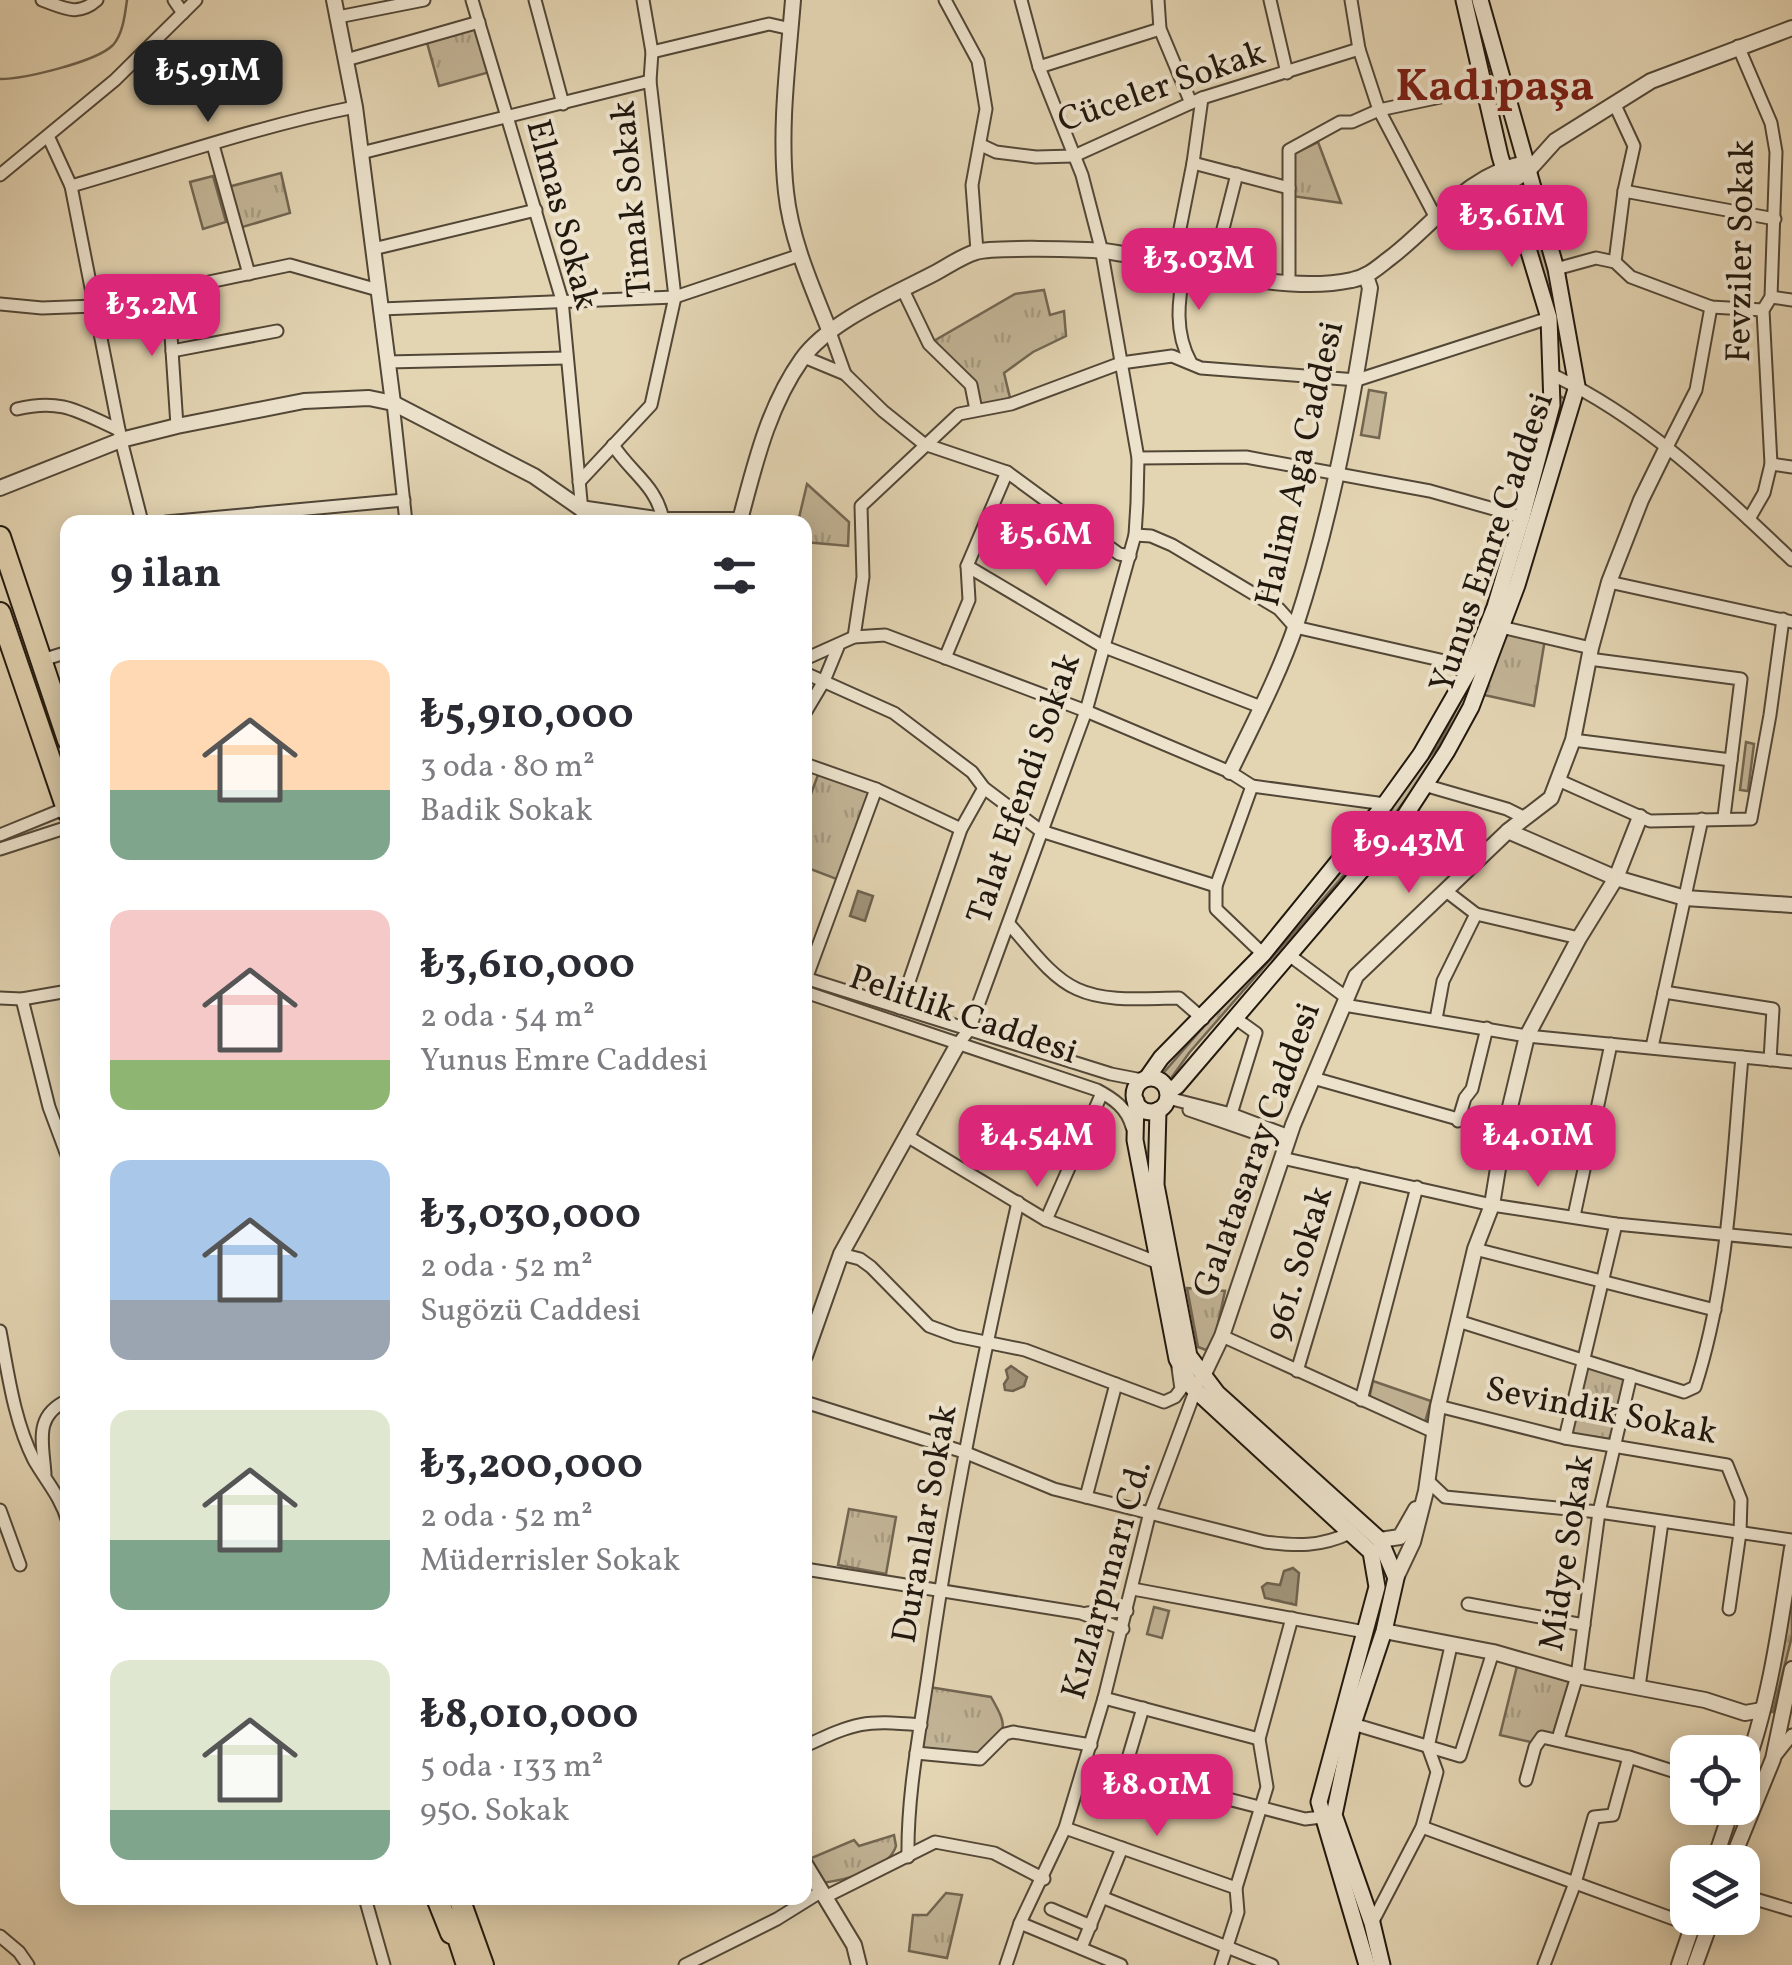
<!DOCTYPE html>
<html lang="tr">
<meta charset="utf-8">
<style>
body{margin:0;font-family:Vollkorn,serif;background:#f2f2f3;color:#2b2b33;height:100vh;display:flex;flex-direction:column;font-size:38px;white-space:nowrap}
*{box-sizing:border-box;margin:0}
p{font-size:32px;color:#7c7c81}
.icon{flex:none;width:55px;height:55px;fill:none;stroke:currentColor;stroke-width:2;stroke-linecap:round;stroke-linejoin:round}
.map{position:relative;flex:1;overflow:hidden}
.drawer{position:absolute;left:60px;top:515px;width:752px;height:1390px;display:flex;flex-direction:column;background:#fff;border-radius:20px;box-shadow:0 5px 25px #0003}
.drawer>*{flex:none}
.fabs{position:absolute;left:1670px;top:1735px;display:grid;gap:20px}
.fabs a{display:grid;place-items:center;width:90px;height:90px;border-radius:20px;background:#fff;box-shadow:0 5px 25px #0003;font-size:50px}
.price{position:absolute;translate:-50% -85px;padding:0 22px;border-radius:20px;background:#db2777;color:#fff;font-size:32px;line-height:65px;filter:drop-shadow(0 2px 5px #0008)}
.price::after{content:'';position:absolute;left:50%;top:60px;width:30px;height:22px;margin-left:-15px;background:inherit;clip-path:polygon(0 0,100% 0,50% 100%)}
.price.current{background:#222;color:#fff}
ul{padding:0;list-style:none}
li{display:flex;align-items:center;gap:30px;height:250px;padding:0 50px}
li span{display:grid;place-items:center;flex:none;width:280px;height:200px;border-radius:20px;color:#555}
li>.icon{margin-inline-start:auto}
span .icon{width:120px;height:120px;fill:#fffc;stroke-width:1}
li b{font-size:42px}
h2{display:flex;justify-content:space-between;align-items:center;height:120px;padding:0 50px;font-size:42px}
.map>svg:first-child{display:block}
.park{fill:url(#park-tufts);stroke:#726652;stroke-width:2.5}
.pitch{fill:#c2b496;stroke:#726652;stroke-width:2.5}
.water{fill:url(#water-ripples);stroke:#6e624f;stroke-width:2.5}
.lines{fill:none;stroke-linecap:round;stroke-linejoin:round}
.stream{stroke:#6e624f;stroke-width:2.5}
.minor-casing{stroke:#524737;stroke-width:15}
.tertiary-casing{stroke:#524737;stroke-width:18}
.secondary-casing{stroke:#21180e;stroke-width:19}
.trunk-casing{stroke:#21180e;stroke-width:24}
.minor{stroke:#ede3cd;stroke-width:11}
.tertiary{stroke:#ede3cd;stroke-width:14}
.secondary{stroke:#ede3cd;stroke-width:15}
.trunk{stroke:#e3d4b2;stroke-width:20}
.labels{text-anchor:middle;dominant-baseline:central;stroke-width:8;stroke-linejoin:round;paint-order:stroke}
.street-label{font-size:35px;fill:#21180e;stroke:#ede3cd}
.district-label{font-size:45px;font-weight:bold;fill:#7a1f14;stroke:#ede3cd}
</style>
<div class="map">
<svg width="1792" height="1965" viewBox="0 0 1792 1965">
<defs>
<pattern id="park-tufts" width="24" height="20" patternUnits="userSpaceOnUse" patternTransform="scale(2.5)"><rect width="24" height="20" fill="#c2b496"/><path d="M3 7l-1-3M5 7V3M7 7l1-3M15 17l-1-3M17 17v-4M19 17l1-3" fill="none" stroke="#a69a80"/></pattern>
<pattern id="water-ripples" width="26" height="14" patternUnits="userSpaceOnUse" patternTransform="scale(2.5)"><rect width="26" height="14" fill="#a1947a"/><path d="M2 4q2-2 4 0t4 0M15 11q2-2 4 0t4 0" fill="none" stroke="#837862"/></pattern>
</defs>
<rect width="100%" height="100%" fill="#e3d4b2"/>
<filter id="stains"><feTurbulence type="fractalNoise" baseFrequency=".002" numOctaves="4"/><feColorMatrix values="0 0 0 0 .2 0 0 0 0 .09 0 0 0 0 .02 0 0 0 .5 -.17"/></filter>
<radialGradient id="worn" r=".72"><stop offset=".6" stop-color="#630" stop-opacity="0"/><stop offset="1" stop-color="#630" stop-opacity=".3"/></radialGradient>
<!-- park -->
<g class="park">
<path d="M477 25 490 72 439 86 426 39Z"/>
<path d="M1318 142 1341 203 1292 196 1293 154Z"/>
<path d="M1524 169 1559 306 1550 308 1515 171Z"/>
<path d="M281 173 290 213 239 228 228 187Z"/>
<path d="M1044 290 1050 315 1064 311 1066 336 1033 352 1004 373 1011 402 979 407 974 383 932 342 1015 294Z"/>
<path d="M1557 395 1568 400 1509 591 1469 695 1440 754 1378 836 1189 1053 1167 1084 1159 1078 1343 866 1438 746 1464 694Z"/>
<path d="M807 484 849 522 848 546 805 542V522H798Z"/>
<path d="M1503 630 1545 639 1534 706 1480 694Z"/>
<path d="M819 772 872 791 839 880 805 867V810Z"/>
<path d="M1187 1288 1225 1291 1215 1338 1206 1350 1198 1347Z"/>
<path d="M1587 1363 1628 1376 1610 1444 1568 1436Z"/>
<path d="M1373 1381 1431 1401 1425 1422 1369 1399Z"/>
<path d="M849 1509 896 1517 886 1574 838 1565Z"/>
<path d="M1792 1595V1636L1773 1712 1767 1711Z"/>
<path d="M1518 1662 1573 1678 1557 1738 1535 1743 1500 1735Z"/>
<path d="M929 1687 991 1697C1010 1730 1006 1730 979 1756L919 1751Z"/>
<path d="M894 1835 896 1846C889 1870 844 1880 822 1883L809 1859 854 1840 859 1846Z"/>
<path d="M946 1893 962 1895 947 1958 909 1951 913 1915H927Z"/>
</g>
<!-- pitch -->
<g class="pitch">
<path d="M213 176 226 222 203 229 190 182Z"/>
<path d="M1369 390 1386 393 1379 438 1361 435Z"/>
<path d="M1746 742 1754 744 1748 791 1740 790Z"/>
<path d="M1154 1607 1169 1611 1162 1638 1147 1634Z"/>
</g>
<!-- water -->
<g class="water">
<path d="M858 891 873 896 865 921 850 916Z"/>
<path d="M1011 1366 1027 1377 1024 1386 1013 1391 1005 1390 1004 1384 1008 1378 1006 1370Z"/>
<path d="M1293 1568 1299 1573 1296 1605 1265 1598 1262 1587 1267 1583 1280 1585 1284 1571Z"/>
</g>
<g class="lines">
<!-- stream -->
<path class="stream" d="M0 79C24 79 96 62 113 45 123 34 125 14 127 0"/>
<!-- minor casing -->
<g class="minor-casing">
<g id="minor">
<path d="M42 0C64 8 78 17 97 0"/>
<path d="M174 0 183 13"/>
<path d="M472 0 562 300 583 522"/>
<path d="M535 0 563 104"/>
<path d="M945 0 978 61 986 109 972 185 977 251"/>
<path d="M1158 0 1160 29 1191 103"/>
<path d="M1270 0 1287 73"/>
<path d="M1351 0 1359 49 1379 110 1436 218"/>
<path d="M338 17 424 0"/>
<path d="M1738 46 1771 123 1776 152 1771 297 1763 310 1771 464 1764 493 1749 519"/>
<path d="M652 52 769 24 791 29"/>
<path d="M346 60 479 22"/>
<path d="M1039 67 1160 29"/>
<path d="M1614 103 1634 146 1624 191 1615 262"/>
<path d="M48 136 71 186 121 440 142 522"/>
<path d="M213 145 249 274"/>
<path d="M981 145 996 152 1036 157 1074 156 1202 98 1359 49"/>
<path d="M361 153 650 81"/>
<path d="M1193 163 1289 188"/>
<path d="M0 175 115 80 196 0"/>
<path d="M71 186C165 159 259 126 355 107"/>
<path d="M1624 191 1775 219"/>
<path d="M373 249 536 210"/>
<path d="M1173 264 1193 163 1202 98"/>
<path d="M1185 267C1178 300 1174 332 1191 363"/>
<path d="M1556 269 1596 258 1615 262 1631 277 1711 307 1763 310"/>
<path d="M1212 272 1237 174"/>
<path d="M1289 282V150L1340 122H1352L1379 110 1483 88"/>
<path d="M168 290 177 426"/>
<path d="M903 290 929 344 971 385 976 410"/>
<path d="M1771 297 1792 300"/>
<path d="M0 304 42 308 95 306 290 265 378 290"/>
<path d="M381 309 675 297 800 255"/>
<path d="M830 332 845 374"/>
<path d="M172 351 277 331"/>
<path d="M804 357 845 374 883 411 924 444 1007 472 1119 554 1130 556"/>
<path d="M387 362 567 358"/>
<path d="M1553 375C1647 420 1717 489 1792 560"/>
<path d="M393 403 406 522"/>
<path d="M17 409C62 398 79 412 119 430"/>
<path d="M613 445C631 473 657 486 663 520"/>
<path d="M1667 447 1696 390 1711 307"/>
<path d="M1138 458 1246 457 1430 491 1522 517"/>
<path d="M1771 464 1792 467"/>
<path d="M579 482 651 405 675 297 650 81 652 52 643 0"/>
<path d="M166 522 404 500"/>
<path d="M1135 535 1151 536 1172 545 1279 609 1295 627 1471 667"/>
<path d="M967 566 1102 646 1261 707"/>
<path d="M1609 582 1792 622"/>
<path d="M1501 627 1591 648"/>
<path d="M854 637 863 577 861 506 959 414 1011 404 1121 363 1172 356 1201 368 1357 380 1549 318"/>
<path d="M945 658 969 600 967 566 1007 472"/>
<path d="M805 659 854 637 885 635 1086 711 1230 772 1252 786 1385 804"/>
<path d="M1589 659 1741 679 1724 817"/>
<path d="M42 660 68 652"/>
<path d="M805 673 894 713 972 772 984 788 1041 831 1216 886"/>
<path d="M805 713 824 681 838 647"/>
<path d="M1573 740 1731 760"/>
<path d="M805 764 876 789 961 829"/>
<path d="M1558 780 1650 821 1751 819 1770 715 1783 619"/>
<path d="M1424 785 1507 809 1525 818"/>
<path d="M1252 786 1216 886V909L1263 954"/>
<path d="M0 835 66 808"/>
<path d="M0 849 68 827"/>
<path d="M1446 891 1476 914 1579 938"/>
<path d="M1009 924C1029 946 1050 977 1077 989 1107 1003 1147 998 1179 998L1203 1019"/>
<path d="M1289 955 1347 998"/>
<path d="M805 978 1111 1074 1142 1080"/>
<path d="M806 979 876 789"/>
<path d="M805 992 1097 1090C1114 1099 1127 1108 1132 1127"/>
<path d="M1664 992 1773 1009 1770 1060"/>
<path d="M0 998 22 999 68 991"/>
<path d="M22 999 49 1107 68 1158"/>
<path d="M1344 1005 1527 1036 1792 1062"/>
<path d="M900 1008 961 829 984 788"/>
<path d="M1436 1019 1443 981 1476 914"/>
<path d="M958 1044 969 1030 1086 711 1135 535 1137 503 1138 458 1101 248 1082 175 1039 67 1021 0"/>
<path d="M1652 1047 1702 819"/>
<path d="M1313 1078 1504 1132"/>
<path d="M1168 1098 1231 1114 1289 1136"/>
<path d="M1189 1110 1287 1144"/>
<path d="M1231 1114 1256 1033 1235 1018"/>
<path d="M1458 1121 1465 1098 1472 1089 1487 1028"/>
<path d="M907 1136 1046 1220 1159 1263"/>
<path d="M1282 1158 1492 1205 1616 1224 1792 1241"/>
<path d="M1574 1216 1611 1044"/>
<path d="M1046 1220 1102 1093"/>
<path d="M1475 1249 1715 1310"/>
<path d="M841 1254 860 1259 871 1267 929 1326 956 1336 1025 1350 1164 1402 1175 1397 1181 1389 1178 1368"/>
<path d="M1458 1321 1684 1392 1695 1387C1729 1281 1732 1167 1742 1057"/>
<path d="M0 1331C8 1373 14 1421 34 1460 46 1481 61 1497 68 1522"/>
<path d="M1222 1336 1434 1432"/>
<path d="M1297 1371 1356 1174"/>
<path d="M1361 1400 1417 1187"/>
<path d="M805 1402 964 1452 1054 1489 1265 1542C1297 1546 1320 1547 1350 1533"/>
<path d="M1438 1406 1565 1438 1727 1465 1741 1500 1740 1533 1729 1609"/>
<path d="M1565 1438 1616 1224"/>
<path d="M45 1474C43 1442 33 1416 68 1400"/>
<path d="M1427 1480 1445 1497 1599 1512 1792 1540"/>
<path d="M1086 1497 1116 1384"/>
<path d="M0 1510 20 1565"/>
<path d="M805 1569 1081 1613 1123 1629"/>
<path d="M1133 1589 1365 1632"/>
<path d="M1468 1604 1584 1625"/>
<path d="M1087 1613 1127 1611"/>
<path d="M1639 1687 1662 1522"/>
<path d="M1104 1698 1259 1739"/>
<path d="M1353 1724 1460 1756 1493 1652"/>
<path d="M1558 1739 1577 1676 1599 1512 1631 1375"/>
<path d="M805 1746C857 1722 863 1720 921 1725"/>
<path d="M916 1753 980 1759 1005 1734 1013 1732 1091 1745"/>
<path d="M1776 1755 1792 1735"/>
<path d="M1086 1762 1305 1819 1330 1816"/>
<path d="M1124 1772 1143 1708"/>
<path d="M1526 1780 1535 1747 1542 1737 1629 1757 1688 1776"/>
<path d="M1422 1827 1693 1926"/>
<path d="M1065 1828 1236 1888"/>
<path d="M908 1857C907 1794 920 1731 929 1668 951 1511 983 1356 1018 1202"/>
<path d="M1742 1895 1792 1910"/>
<path d="M825 1897 935 1842 994 1853 1044 1879"/>
<path d="M365 1898 384 1965"/>
<path d="M1104 1898 1272 1965"/>
<path d="M1051 1909 1091 1926"/>
<path d="M1020 1923 1121 1965"/>
<path d="M1372 1923 1422 1827 1437 1772 1428 1747 1451 1646"/>
<path d="M0 1936 19 1952 28 1965"/>
<path d="M1081 1948 1122 1848"/>
<path d="M685 1965 777 1919 822 1891"/>
<path d="M1006 1965 1020 1923 1065 1828 1104 1698 1150 1512 1197 1386"/>
<path d="M1221 1965 1238 1912 1236 1888 1267 1787 1259 1739 1292 1618"/>
<path d="M1544 1965 1575 1883 1594 1817 1613 1815 1629 1757"/>
</g>
</g>
<!-- tertiary casing -->
<g class="tertiary-casing">
<g id="tertiary">
<path d="M334 0 355 107 393 403"/>
<path d="M793 0C788 63 779 129 786 192 791 240 812 287 830 332"/>
<path d="M1465 195 1509 183 1528 171 1555 141 1651 81 1792 28"/>
<path d="M0 488 121 440 177 426 304 401 369 398 393 403 534 476 580 508 663 520H740C755 464 768 407 802 359 829 321 895 294 935 273 948 266 962 256 976 252 991 247 1085 249 1104 251 1179 261 1278 296 1352 280 1368 277 1378 267 1390 258 1436 223 1466 175 1525 163"/>
<path d="M1230 772C1253 724 1279 675 1296 625 1332 515 1353 402 1370 288L1366 276"/>
<path d="M1508 831 1616 878 1685 898 1792 905"/>
<path d="M805 1356 841 1254 958 1044"/>
<path d="M1202 1378 1222 1336 1293 1125 1356 976 1508 831 1551 798 1573 740 1591 648 1609 582 1641 500 1667 447"/>
<path d="M1380 1540 1400 1537 1416 1509"/>
<path d="M1396 1578 1413 1542 1426 1491 1438 1406 1475 1249 1492 1205 1504 1132 1527 1036 1579 938 1616 878 1640 817"/>
<path d="M1384 1631 1493 1652 1577 1676 1705 1700 1745 1713 1762 1710"/>
<path d="M1742 1777C1770 1704 1780 1625 1792 1548"/>
<path d="M1714 1862 1732 1808"/>
<path d="M1731 1862 1773 1759 1792 1669"/>
<path d="M805 1864 854 1945 859 1965"/>
<path d="M1679 1965 1695 1918"/>
<path d="M1695 1965 1712 1918"/>
</g>
</g>
<!-- secondary casing -->
<g class="secondary-casing">
<g id="secondary">
<path d="M1147 1078 1161 1058 1263 954 1385 804 1421 754 1471 667 1495 607 1522 517 1552 405 1549 318 1500 156 1464 0"/>
<circle cx="1151" cy="1095" r="17"/>
<path d="M1168 1092 1177 1086 1395 831 1447 751 1471 707 1517 585 1577 386 1556 269 1480 0"/>
<path d="M1136 1101 1135 1140 1177 1359 1192 1387 1371 1552 1377 1587 1319 1802 1367 1965"/>
<path d="M1158 1110 1156 1185 1189 1356 1217 1393 1380 1540 1396 1578 1384 1631 1353 1724 1334 1815 1372 1923 1382 1965"/>
</g>
</g>
<!-- trunk casing -->
<g class="trunk-casing">
<g id="trunk">
<path d="M0 537 68 740"/>
<path d="M0 613 68 812"/>
<path d="M437 1898 451 1933"/>
<path d="M459 1898 483 1965"/>
<path d="M452 1919 467 1965"/>
</g>
</g>
<!-- minor -->
<use href="#minor" class="minor"/>
<!-- tertiary -->
<use href="#tertiary" class="tertiary"/>
<!-- secondary -->
<use href="#secondary" class="secondary"/>
<!-- trunk -->
<use href="#trunk" class="trunk"/>
</g>
<g class="labels">
<!-- street labels -->
<g class="street-label">
<text transform="translate(1162 88) rotate(-19)">Cüceler Sokak</text>
<text transform="translate(633 199) rotate(-95)">Timak Sokak</text>
<text transform="translate(561 215) rotate(75)">Elmas Sokak</text>
<text transform="translate(1742 251) rotate(-89)">Fevziler Sokak</text>
<text transform="translate(1301 464) rotate(-77)">Halim Aga Caddesi</text>
<text transform="translate(1493 543) rotate(-71)">Yunus Emre Caddesi</text>
<text transform="translate(1025 789) rotate(-71)">Talat Efendi Sokak</text>
<text transform="translate(963 1016) rotate(19)">Pelitlik Caddesi</text>
<text transform="translate(1258 1150) rotate(-70)">Galatasaray Caddesi</text>
<text transform="translate(1300 1264) rotate(-73)">961. Sokak</text>
<text transform="translate(1601 1412) rotate(11)">Sevindik Sokak</text>
<text transform="translate(926 1524) rotate(-80)">Duranlar Sokak</text>
<text transform="translate(1568 1553) rotate(-81)">Midye Sokak</text>
<text transform="translate(1108 1580) rotate(-74)">Kızlarpınarı Cd.</text>
</g>
<!-- district labels -->
<g class="district-label">
<text x="1495" y="88">Kadıpaşa</text>
</g>
</g>
<rect width="100%" height="100%" filter="url(#stains)"/>
<rect width="100%" height="100%" fill="url(#worn)"/>
</svg>
<div class="fabs">
<a><svg class="icon" aria-label="locate" viewBox="0 0 24 24"><circle cx="12" cy="12" r="6"/><path d="M12 2v4M12 18v4M2 12h4M18 12h4"/></svg></a>
<a><svg class="icon" aria-label="layers" viewBox="0 0 24 24"><path d="M12 4l9 5-9 5-9-5zM3 14l9 5 9-5"/></svg></a>
</div>
<b class="price current" style="left:208px;top:125px">₺5.91M</b>
<b class="price" style="left:1512px;top:270px">₺3.61M</b>
<b class="price" style="left:1199px;top:313px">₺3.03M</b>
<b class="price" style="left:152px;top:359px">₺3.2M</b>
<b class="price" style="left:1046px;top:589px">₺5.6M</b>
<b class="price" style="left:1409px;top:896px">₺9.43M</b>
<b class="price" style="left:1037px;top:1190px">₺4.54M</b>
<b class="price" style="left:1538px;top:1190px">₺4.01M</b>
<b class="price" style="left:1157px;top:1839px">₺8.01M</b>
<section class="drawer">
<h2>9 ilan<svg class="icon" aria-label="filters" viewBox="0 0 24 24"><path d="M4 7h16M4 17h16"/><circle cx="9" cy="7" r="2"/><circle cx="15" cy="17" r="2"/></svg></h2>
<ul>
<li><span style="background:linear-gradient(#ffd9b3 65%,#7fa58c 0)"><svg class="icon" aria-label="home" viewBox="0 0 24 24"><path d="M3 11l9-7 9 7M6 9v11h12V9"/></svg></span><div><b>₺5,910,000</b><p>3 oda · 80 m²</p><p>Badik Sokak</p></div></li>
<li><span style="background:linear-gradient(#f6c9c9 75%,#8fb573 0)"><svg class="icon" aria-label="home" viewBox="0 0 24 24"><path d="M3 11l9-7 9 7M6 9v11h12V9"/></svg></span><div><b>₺3,610,000</b><p>2 oda · 54 m²</p><p>Yunus Emre Caddesi</p></div></li>
<li><span style="background:linear-gradient(#a9c7e8 70%,#9aa5b1 0)"><svg class="icon" aria-label="home" viewBox="0 0 24 24"><path d="M3 11l9-7 9 7M6 9v11h12V9"/></svg></span><div><b>₺3,030,000</b><p>2 oda · 52 m²</p><p>Sugözü Caddesi</p></div></li>
<li><span style="background:linear-gradient(#dfe7d0 65%,#7fa58c 0)"><svg class="icon" aria-label="home" viewBox="0 0 24 24"><path d="M3 11l9-7 9 7M6 9v11h12V9"/></svg></span><div><b>₺3,200,000</b><p>2 oda · 52 m²</p><p>Müderrisler Sokak</p></div></li>
<li><span style="background:linear-gradient(#dfe7d0 75%,#7fa58c 0)"><svg class="icon" aria-label="home" viewBox="0 0 24 24"><path d="M3 11l9-7 9 7M6 9v11h12V9"/></svg></span><div><b>₺8,010,000</b><p>5 oda · 133 m²</p><p>950. Sokak</p></div></li>
</ul>
</section>
</div>
